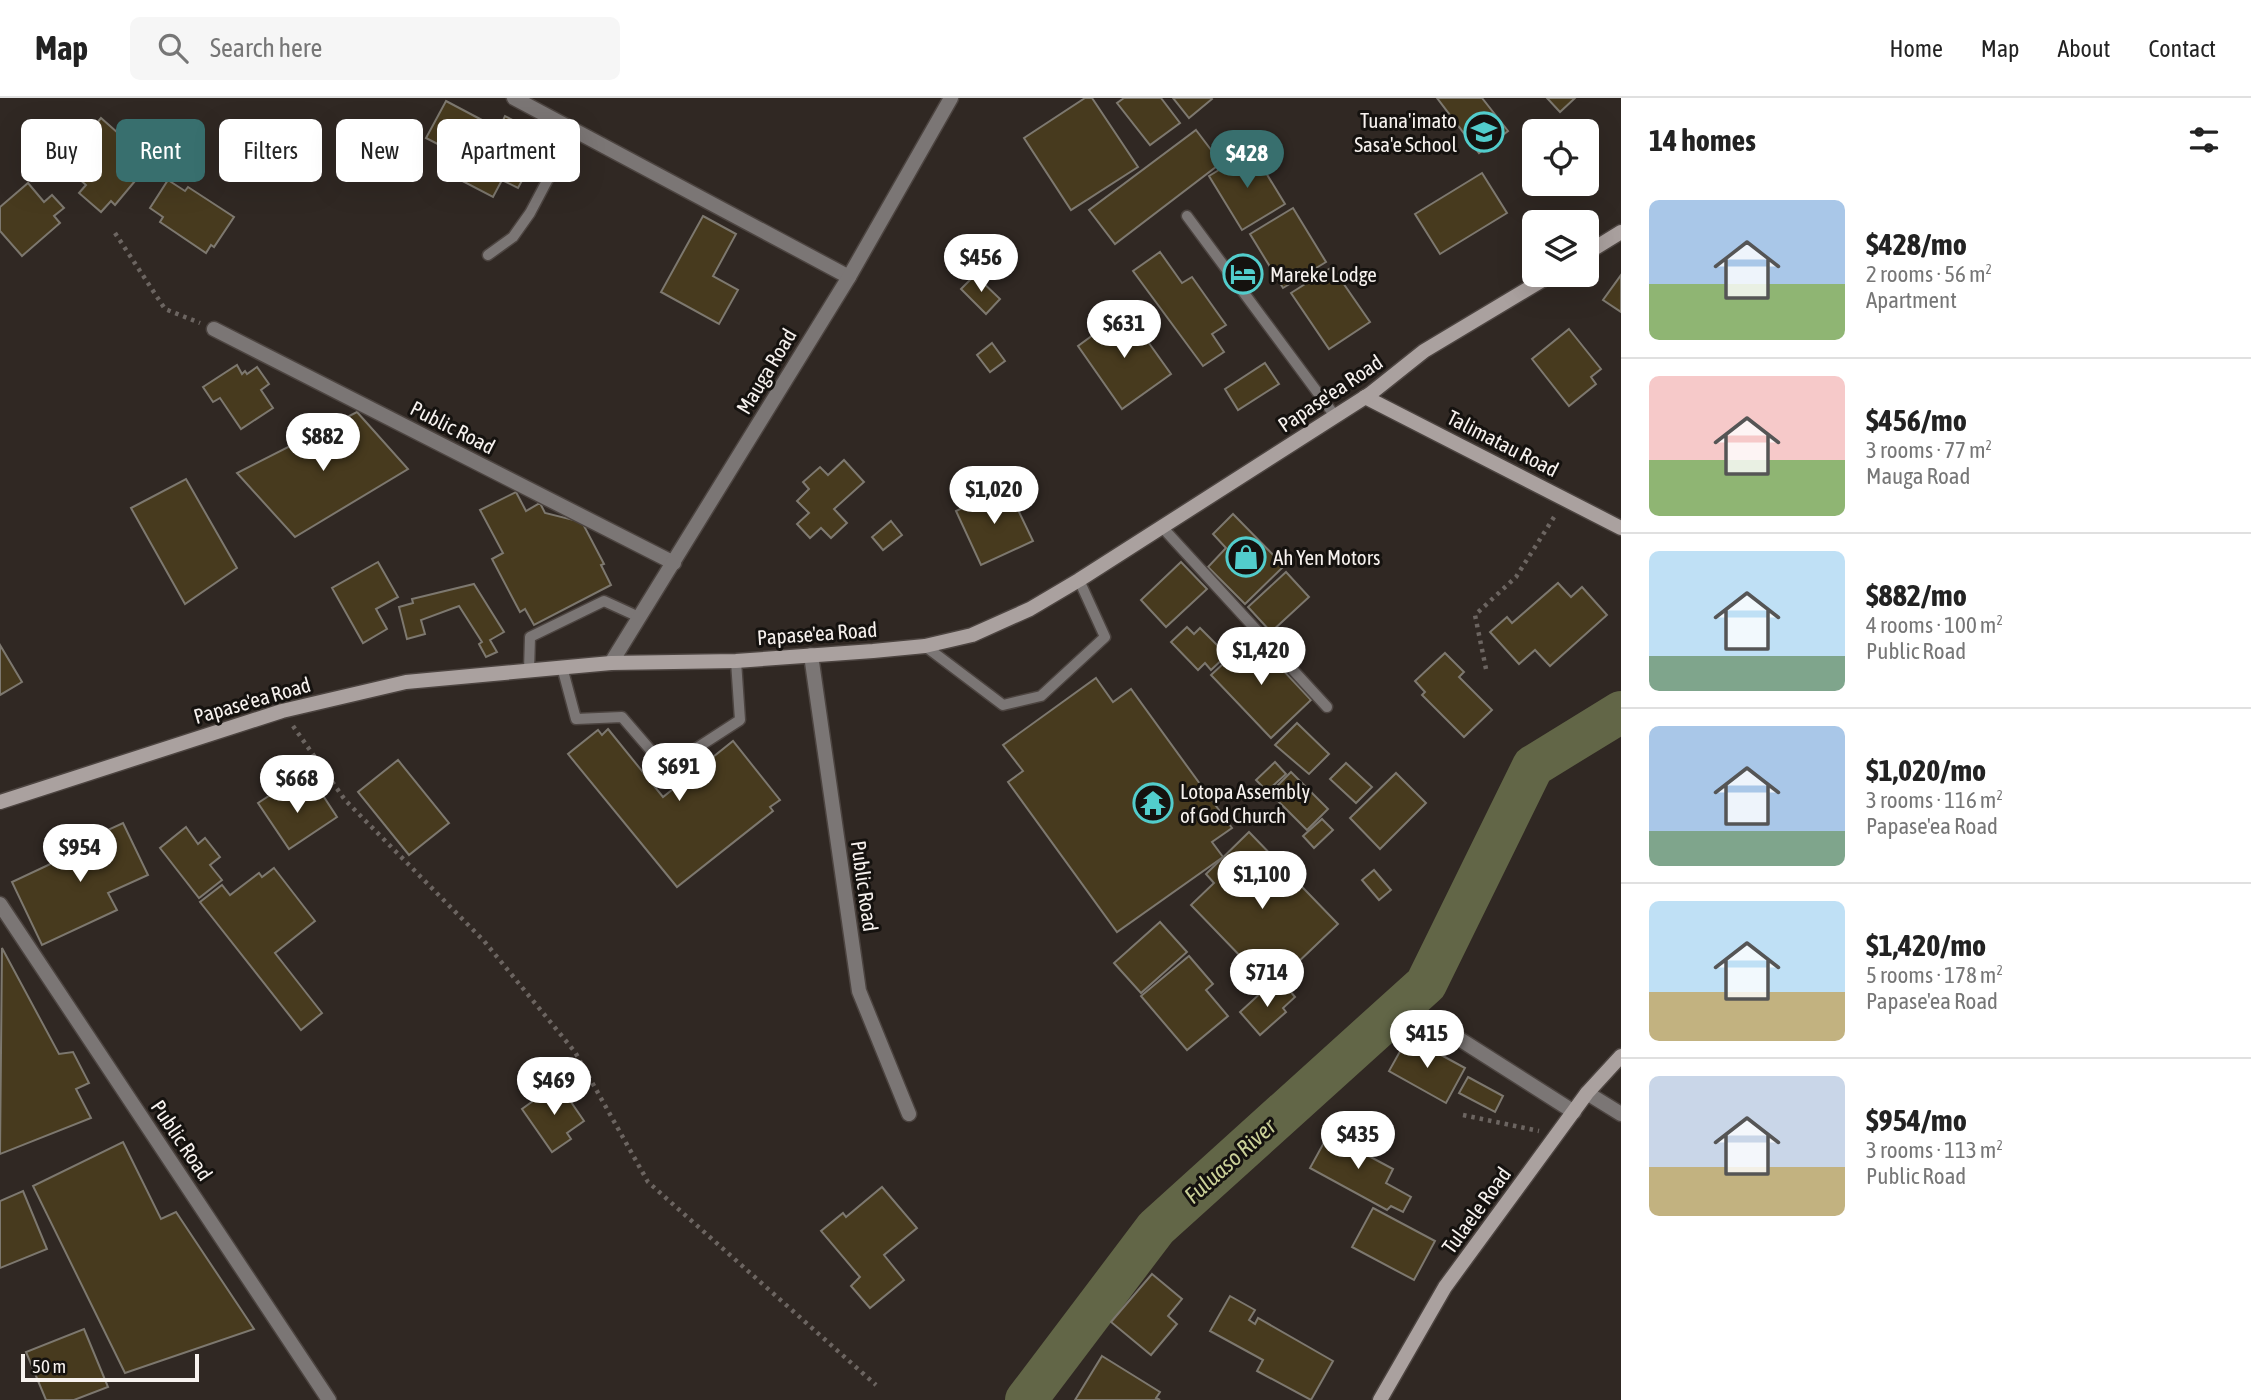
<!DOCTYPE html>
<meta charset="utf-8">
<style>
body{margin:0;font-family:"Asap Condensed",sans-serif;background:#f6f6f6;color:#222;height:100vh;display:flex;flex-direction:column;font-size:26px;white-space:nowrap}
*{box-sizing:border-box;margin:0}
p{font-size:23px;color:#767676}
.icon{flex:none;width:38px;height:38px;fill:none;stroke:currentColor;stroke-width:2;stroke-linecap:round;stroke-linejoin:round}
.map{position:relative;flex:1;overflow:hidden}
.side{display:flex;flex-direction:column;background:#fff;width:630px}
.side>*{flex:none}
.hud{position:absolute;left:21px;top:21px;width:665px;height:63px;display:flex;gap:14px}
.tools{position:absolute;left:1522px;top:21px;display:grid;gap:14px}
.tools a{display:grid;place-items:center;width:77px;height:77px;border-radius:10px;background:#fff;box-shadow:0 7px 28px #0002;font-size:35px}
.scale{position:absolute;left:21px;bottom:18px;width:178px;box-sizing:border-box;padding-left:7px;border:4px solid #f7f2ef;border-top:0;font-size:19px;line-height:24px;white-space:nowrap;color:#f7f2ef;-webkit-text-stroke:5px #15120f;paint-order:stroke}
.price{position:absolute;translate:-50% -60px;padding:0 16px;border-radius:24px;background:#fff;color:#222;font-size:23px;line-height:46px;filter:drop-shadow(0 2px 4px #0008)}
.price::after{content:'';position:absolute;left:50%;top:42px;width:21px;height:16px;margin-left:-10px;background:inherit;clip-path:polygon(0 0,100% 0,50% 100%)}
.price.selected{background:#386f6e;color:#fff}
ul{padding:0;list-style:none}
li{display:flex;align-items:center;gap:21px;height:175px;padding:0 28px}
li+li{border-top:2px solid #e0e0e0}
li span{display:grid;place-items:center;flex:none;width:196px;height:140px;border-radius:10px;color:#555}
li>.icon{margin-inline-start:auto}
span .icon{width:84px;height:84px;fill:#fffc;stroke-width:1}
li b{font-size:30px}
h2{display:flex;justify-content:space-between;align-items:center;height:84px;padding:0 28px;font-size:30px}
.chip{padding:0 24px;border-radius:10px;background:#fff;box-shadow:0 7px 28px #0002;font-size:24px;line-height:63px}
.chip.selected{background:#386f6e;color:#fff}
header{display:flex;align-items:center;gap:42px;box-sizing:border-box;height:98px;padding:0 35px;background:#fff;border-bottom:2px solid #e0e0e0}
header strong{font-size:33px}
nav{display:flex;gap:38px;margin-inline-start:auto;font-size:24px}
.search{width:490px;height:63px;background:#f6f6f6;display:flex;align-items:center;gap:18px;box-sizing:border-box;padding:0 24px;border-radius:10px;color:#767676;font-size:26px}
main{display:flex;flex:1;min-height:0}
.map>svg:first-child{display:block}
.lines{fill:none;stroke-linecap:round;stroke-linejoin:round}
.river{stroke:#626647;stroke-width:42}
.building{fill:#473a1e;stroke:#7d786f;stroke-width:2}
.lane-casing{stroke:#4c4440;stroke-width:13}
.street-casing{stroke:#4c4440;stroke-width:17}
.secondary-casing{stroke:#4c4440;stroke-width:17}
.path{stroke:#6c6561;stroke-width:4.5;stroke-dasharray:3.5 5;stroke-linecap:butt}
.lane{stroke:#7b7675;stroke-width:10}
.street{stroke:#7b7675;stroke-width:14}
.secondary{stroke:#aaa19f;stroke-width:14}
.labels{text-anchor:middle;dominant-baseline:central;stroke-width:6;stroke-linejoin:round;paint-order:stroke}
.poi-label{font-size:21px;fill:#f7f2ef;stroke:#15120f;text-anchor:start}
.street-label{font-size:21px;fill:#f7f2ef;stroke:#15120f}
.water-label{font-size:23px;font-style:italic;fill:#cbd198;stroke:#15120f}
</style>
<header>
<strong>Map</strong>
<div class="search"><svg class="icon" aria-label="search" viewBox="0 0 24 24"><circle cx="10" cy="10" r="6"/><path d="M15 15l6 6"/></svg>Search here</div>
<nav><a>Home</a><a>Map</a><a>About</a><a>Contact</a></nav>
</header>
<main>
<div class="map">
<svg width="1621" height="1302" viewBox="0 0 1621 1302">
<rect width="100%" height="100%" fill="#302823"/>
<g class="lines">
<!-- river -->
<path class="river" d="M1026 1302 1156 1130 1426 886 1533 668 1621 614"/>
</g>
<!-- building -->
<g class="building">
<path d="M1085 0H1092L1138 69 1071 112 1024 40Z"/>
<path d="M1124 0H1161L1180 25 1150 47 1117 5Z"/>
<path d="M1173 0H1211L1212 1 1189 20Z"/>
<path d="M1437 0H1482L1508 33 1479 55Z"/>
<path d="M1547 0H1575L1560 14Z"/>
<path d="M446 3 499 31 505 18 528 30 521 42 539 51 518 90 502 82 493 99 449 76 459 57 426 40Z"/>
<path d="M101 20 127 43 120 49 145 71 115 107 111 103 101 114 79 95 86 87 62 66Z"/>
<path d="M1196 32 1221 65 1115 146 1089 112Z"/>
<path d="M1252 52 1285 106 1242 132 1209 78Z"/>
<path d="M1482 75 1507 115 1440 156 1415 116Z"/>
<path d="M168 82 185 93 188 89 234 119 214 149 211 147 206 155 160 124 163 119 150 110Z"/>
<path d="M28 85 44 104 52 97 64 110 54 118 60 125 22 158 0 133V109Z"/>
<path d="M1293 110 1326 164 1283 190 1250 136Z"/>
<path d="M703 118 736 136 713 178 738 192 719 226 661 194Z"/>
<path d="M1160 154 1182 185 1192 179 1226 227 1212 236 1224 254 1203 268 1133 173Z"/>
<path d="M1332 169 1370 224 1329 251 1291 195Z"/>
<path d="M975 177 1000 201 986 216 961 191Z"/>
<path d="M1621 177V214L1603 202Z"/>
<path d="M1126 213 1171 276 1122 311 1078 248Z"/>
<path d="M1569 231 1601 271 1591 279 1596 286 1569 308 1532 261Z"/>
<path d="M992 245 1005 263 990 274 977 257Z"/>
<path d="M1265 265 1279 286 1238 312 1225 291Z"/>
<path d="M237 267 242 276 245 273 247 276 257 269 269 286 261 292 273 310 241 331 220 300 213 304 203 289Z"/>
<path d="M357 314 408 371 295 439 237 375Z"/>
<path d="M844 362 864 384 834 411 847 425 831 440 821 430 810 440 797 426 809 415 797 403 809 391 803 384 820 369 828 377Z"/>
<path d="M186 381 237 470 185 506 131 410Z"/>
<path d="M1007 389 1033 443 981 467 956 413Z"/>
<path d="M516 394 526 413 540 405 545 415 582 424 604 466 601 467 611 487 534 527 525 511 520 514 492 461 503 455 480 412Z"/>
<path d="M1233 416 1284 468 1245 506 1208 469 1226 450 1213 436Z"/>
<path d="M891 423 902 437 883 452 872 439Z"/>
<path d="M378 464 398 499 376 511 387 531 363 545 332 490Z"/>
<path d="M1181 464 1207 491 1166 529 1141 502Z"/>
<path d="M1286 474 1309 499 1271 534 1248 509Z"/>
<path d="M1558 485 1571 499 1582 489 1607 517 1550 568 1535 552 1519 566 1490 534 1507 519 1512 525Z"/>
<path d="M474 486 504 534 490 542 497 554 486 559 479 546 482 544 459 508 421 522 425 536 407 541 399 509 413 505 412 501Z"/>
<path d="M1187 529 1194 536 1200 530 1227 557 1211 572 1205 565 1198 572 1171 544Z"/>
<path d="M1252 539 1311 602 1271 640 1211 577Z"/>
<path d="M0 547 22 584 0 597Z"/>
<path d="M1445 555 1464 574 1459 579 1492 612 1464 639 1422 597 1425 594 1415 583Z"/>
<path d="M1096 580 1113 604 1131 591 1232 730 1212 744 1223 759 1117 834 1008 684 1023 673 1003 647Z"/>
<path d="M1297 625 1329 656 1309 676 1275 647Z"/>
<path d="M608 631 663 699 733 643 780 702 770 709 773 713 677 789 568 656 598 632 602 637Z"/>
<path d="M398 662 449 725 409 757 358 694Z"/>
<path d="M1275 664 1286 676 1267 693 1256 682Z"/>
<path d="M1346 665 1372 689 1356 705 1330 681Z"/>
<path d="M1291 674 1328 711 1307 732 1270 695Z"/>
<path d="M1396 675 1426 705 1380 751 1350 720Z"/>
<path d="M286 687 297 704 318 690 337 719 289 751 258 705Z"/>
<path d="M1322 721 1333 732 1314 750 1303 738Z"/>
<path d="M123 725 148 777 108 795 117 812 42 847 12 784 76 754 73 748Z"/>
<path d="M186 729 198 746 205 740 220 759 210 767 222 782 199 800 160 750Z"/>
<path d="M1249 734 1338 826 1271 890 1191 807 1214 785 1206 776Z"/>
<path d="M274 770 315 823 275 855 322 915 301 932 200 804 222 787 230 797 259 775 262 779Z"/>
<path d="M1374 772 1391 792 1379 802 1362 782Z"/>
<path d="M1160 824 1187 854 1141 895 1114 865Z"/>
<path d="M2 850 59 956 73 954 89 985 76 991 91 1020 0 1056Z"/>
<path d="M1189 858 1213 886 1206 892 1228 918 1187 952 1141 898Z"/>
<path d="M1285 887 1295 899 1283 910 1286 914 1260 937 1240 914 1264 892 1271 900Z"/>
<path d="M1408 939 1465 970 1446 1005 1389 973Z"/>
<path d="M1468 979 1503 998 1495 1014 1459 995Z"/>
<path d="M558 985 584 1023 567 1035 571 1041 552 1054 522 1011Z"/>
<path d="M1333 1028 1357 1041 1352 1049 1393 1071 1386 1085 1411 1099 1403 1114 1391 1108 1387 1112 1310 1070Z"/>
<path d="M123 1044 161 1121 176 1114 254 1231 125 1275 33 1088Z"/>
<path d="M882 1089 917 1130 884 1157 904 1182 870 1210 851 1188 860 1179 821 1133 843 1115 846 1119Z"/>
<path d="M23 1093 47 1151 0 1170V1103Z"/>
<path d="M1373 1110 1435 1143 1414 1182 1352 1149Z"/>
<path d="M1152 1176 1182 1201 1168 1218 1177 1226 1151 1257 1111 1224Z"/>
<path d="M1230 1198 1255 1212 1249 1222 1255 1226 1258 1220 1333 1263 1311 1302 1257 1273 1263 1262 1210 1233Z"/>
<path d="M84 1231 108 1289 74 1302H46L26 1254Z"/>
<path d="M1102 1258 1160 1294 1156 1300 1160 1302H1075Z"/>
</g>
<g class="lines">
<!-- lane casing -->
<g class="lane-casing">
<g id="lane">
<path d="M1187 118 1335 318"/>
<path d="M488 157 513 139 530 115 574 32"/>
<path d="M1162 429 1327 609"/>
<path d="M925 548 1003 607 1041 598 1105 539 1079 482"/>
<path d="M562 569 576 621 622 619 666 670 740 622 736 563"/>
<path d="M529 572 530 539 604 503 639 519"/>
</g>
</g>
<!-- street casing -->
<g class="street-casing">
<g id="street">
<path d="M514 0 849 179"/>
<path d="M214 231 674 465"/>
<path d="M811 557 859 893 909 1016"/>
<path d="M611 565 849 179 951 0"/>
<path d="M0 806 329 1302"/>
<path d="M1450 935 1574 1014"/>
<path d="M1587 995 1621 1016"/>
</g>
</g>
<!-- secondary casing -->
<g class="secondary-casing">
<g id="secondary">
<path d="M1587 155 1621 134"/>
<path d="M1365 299 1621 430"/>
<path d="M0 704 282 613 406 584 611 565 736 563 873 553 925 548 972 537 1030 511 1079 482 1370 296 1424 253 1551 177"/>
<path d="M1380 1302 1445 1189 1587 995 1621 958"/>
</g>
</g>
<!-- path -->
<g class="path">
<path d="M115 135 165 211 200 225"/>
<path d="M1486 571 1475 517 1516 479 1556 416"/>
<path d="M293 628 345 702 484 843 575 954 648 1084 876 1287"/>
<path d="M1463 1017 1539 1033"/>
</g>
<!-- lane -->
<use href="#lane" class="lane"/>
<!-- street -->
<use href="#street" class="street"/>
<!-- secondary -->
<use href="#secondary" class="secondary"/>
</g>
<!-- icons -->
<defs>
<g id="school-ring" transform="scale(2.0125)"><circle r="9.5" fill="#15120f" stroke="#52cdcc" stroke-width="1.5"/><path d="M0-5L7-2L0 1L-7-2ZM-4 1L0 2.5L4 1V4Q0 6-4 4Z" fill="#52cdcc"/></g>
<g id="hotel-ring" transform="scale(2.0125)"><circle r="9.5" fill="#15120f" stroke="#52cdcc" stroke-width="1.5"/><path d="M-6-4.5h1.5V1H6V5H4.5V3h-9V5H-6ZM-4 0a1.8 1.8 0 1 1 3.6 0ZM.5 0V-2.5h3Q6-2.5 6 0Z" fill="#52cdcc"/></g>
<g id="shop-ring" transform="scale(2.0125)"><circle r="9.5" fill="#15120f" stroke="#52cdcc" stroke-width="1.5"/><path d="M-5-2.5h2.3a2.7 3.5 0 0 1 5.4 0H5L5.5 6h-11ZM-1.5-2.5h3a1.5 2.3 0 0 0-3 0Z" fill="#52cdcc"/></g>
<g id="temple-ring" transform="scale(2.0125)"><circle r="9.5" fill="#15120f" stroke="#52cdcc" stroke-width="1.5"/><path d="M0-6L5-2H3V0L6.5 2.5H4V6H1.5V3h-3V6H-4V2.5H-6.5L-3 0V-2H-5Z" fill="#52cdcc"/></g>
</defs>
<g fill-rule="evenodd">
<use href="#school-ring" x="1484" y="34"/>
<use href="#hotel-ring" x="1243" y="176"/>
<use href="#shop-ring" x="1246" y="459"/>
<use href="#temple-ring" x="1153" y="705"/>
</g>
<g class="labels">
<!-- poi labels -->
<g class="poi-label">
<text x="1457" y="22" text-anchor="end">Tuana'imato<tspan x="1457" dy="24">Sasa'e School</tspan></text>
<text x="1270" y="176">Mareke Lodge</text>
<text x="1273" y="459">Ah Yen Motors</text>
<text x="1180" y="693">Lotopa Assembly<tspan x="1180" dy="24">of God Church</tspan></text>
</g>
<!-- street labels -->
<g class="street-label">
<text transform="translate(766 273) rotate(-59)">Mauga Road</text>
<text transform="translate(1330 295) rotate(-34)">Papase'ea Road</text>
<text transform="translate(453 329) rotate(27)">Public Road</text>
<text transform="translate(1503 345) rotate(27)">Talimatau Road</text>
<text transform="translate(817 535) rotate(-4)">Papase'ea Road</text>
<text transform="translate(252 602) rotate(-16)">Papase'ea Road</text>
<text transform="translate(865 788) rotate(82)">Public Road</text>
<text transform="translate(182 1042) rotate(56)">Public Road</text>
<text transform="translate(1476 1112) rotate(-54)">Tulaele Road</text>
</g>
<!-- water labels -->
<g class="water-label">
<text transform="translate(1230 1063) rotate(-42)">Fuluaso River</text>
</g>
</g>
</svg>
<div class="tools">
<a><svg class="icon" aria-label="locate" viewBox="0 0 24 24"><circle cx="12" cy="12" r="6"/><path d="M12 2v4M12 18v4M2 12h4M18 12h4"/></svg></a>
<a><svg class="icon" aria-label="layers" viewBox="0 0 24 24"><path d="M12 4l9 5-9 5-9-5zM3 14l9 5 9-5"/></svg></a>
</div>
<div class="scale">50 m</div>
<b class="price selected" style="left:1247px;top:92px">$428</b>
<b class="price" style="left:981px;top:196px">$456</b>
<b class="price" style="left:1124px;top:262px">$631</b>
<b class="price" style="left:323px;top:375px">$882</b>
<b class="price" style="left:994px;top:428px">$1,020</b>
<b class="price" style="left:1261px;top:589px">$1,420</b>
<b class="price" style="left:679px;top:705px">$691</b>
<b class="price" style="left:297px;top:717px">$668</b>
<b class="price" style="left:80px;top:786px">$954</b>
<b class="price" style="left:1262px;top:813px">$1,100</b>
<b class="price" style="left:1267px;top:911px">$714</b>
<b class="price" style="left:1427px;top:972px">$415</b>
<b class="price" style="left:554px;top:1019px">$469</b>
<b class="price" style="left:1358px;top:1073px">$435</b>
<div class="hud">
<a class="chip">Buy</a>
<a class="chip selected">Rent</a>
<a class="chip">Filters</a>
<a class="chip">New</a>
<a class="chip">Apartment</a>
</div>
</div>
<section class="side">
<h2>14 homes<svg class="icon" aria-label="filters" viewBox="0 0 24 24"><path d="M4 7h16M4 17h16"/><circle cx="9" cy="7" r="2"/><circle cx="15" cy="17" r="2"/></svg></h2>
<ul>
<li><span style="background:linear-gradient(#a9c7e8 60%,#8fb573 0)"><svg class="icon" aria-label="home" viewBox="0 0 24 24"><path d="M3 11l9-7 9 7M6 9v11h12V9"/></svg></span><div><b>$428/mo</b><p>2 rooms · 56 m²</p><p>Apartment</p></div></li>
<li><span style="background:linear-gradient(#f6c9c9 60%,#8fb573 0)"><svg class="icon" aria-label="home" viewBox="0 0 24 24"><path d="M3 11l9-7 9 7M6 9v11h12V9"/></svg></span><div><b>$456/mo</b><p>3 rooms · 77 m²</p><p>Mauga Road</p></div></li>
<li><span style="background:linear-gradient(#bfe0f5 75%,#7fa58c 0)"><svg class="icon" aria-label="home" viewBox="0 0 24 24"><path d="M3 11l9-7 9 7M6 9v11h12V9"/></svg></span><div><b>$882/mo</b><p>4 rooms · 100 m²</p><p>Public Road</p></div></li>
<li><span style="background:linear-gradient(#a9c7e8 75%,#7fa58c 0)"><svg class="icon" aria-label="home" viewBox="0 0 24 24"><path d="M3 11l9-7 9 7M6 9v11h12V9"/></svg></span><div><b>$1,020/mo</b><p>3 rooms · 116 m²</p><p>Papase'ea Road</p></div></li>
<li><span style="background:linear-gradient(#bfe0f5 65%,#c2b280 0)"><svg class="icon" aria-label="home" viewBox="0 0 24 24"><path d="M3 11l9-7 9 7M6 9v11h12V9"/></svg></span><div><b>$1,420/mo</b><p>5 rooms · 178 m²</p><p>Papase'ea Road</p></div></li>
<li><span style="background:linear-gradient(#c9d6e8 65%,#c2b280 0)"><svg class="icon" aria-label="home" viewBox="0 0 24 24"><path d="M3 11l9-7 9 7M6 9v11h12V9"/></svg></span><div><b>$954/mo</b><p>3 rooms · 113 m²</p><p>Public Road</p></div></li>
</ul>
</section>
</main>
